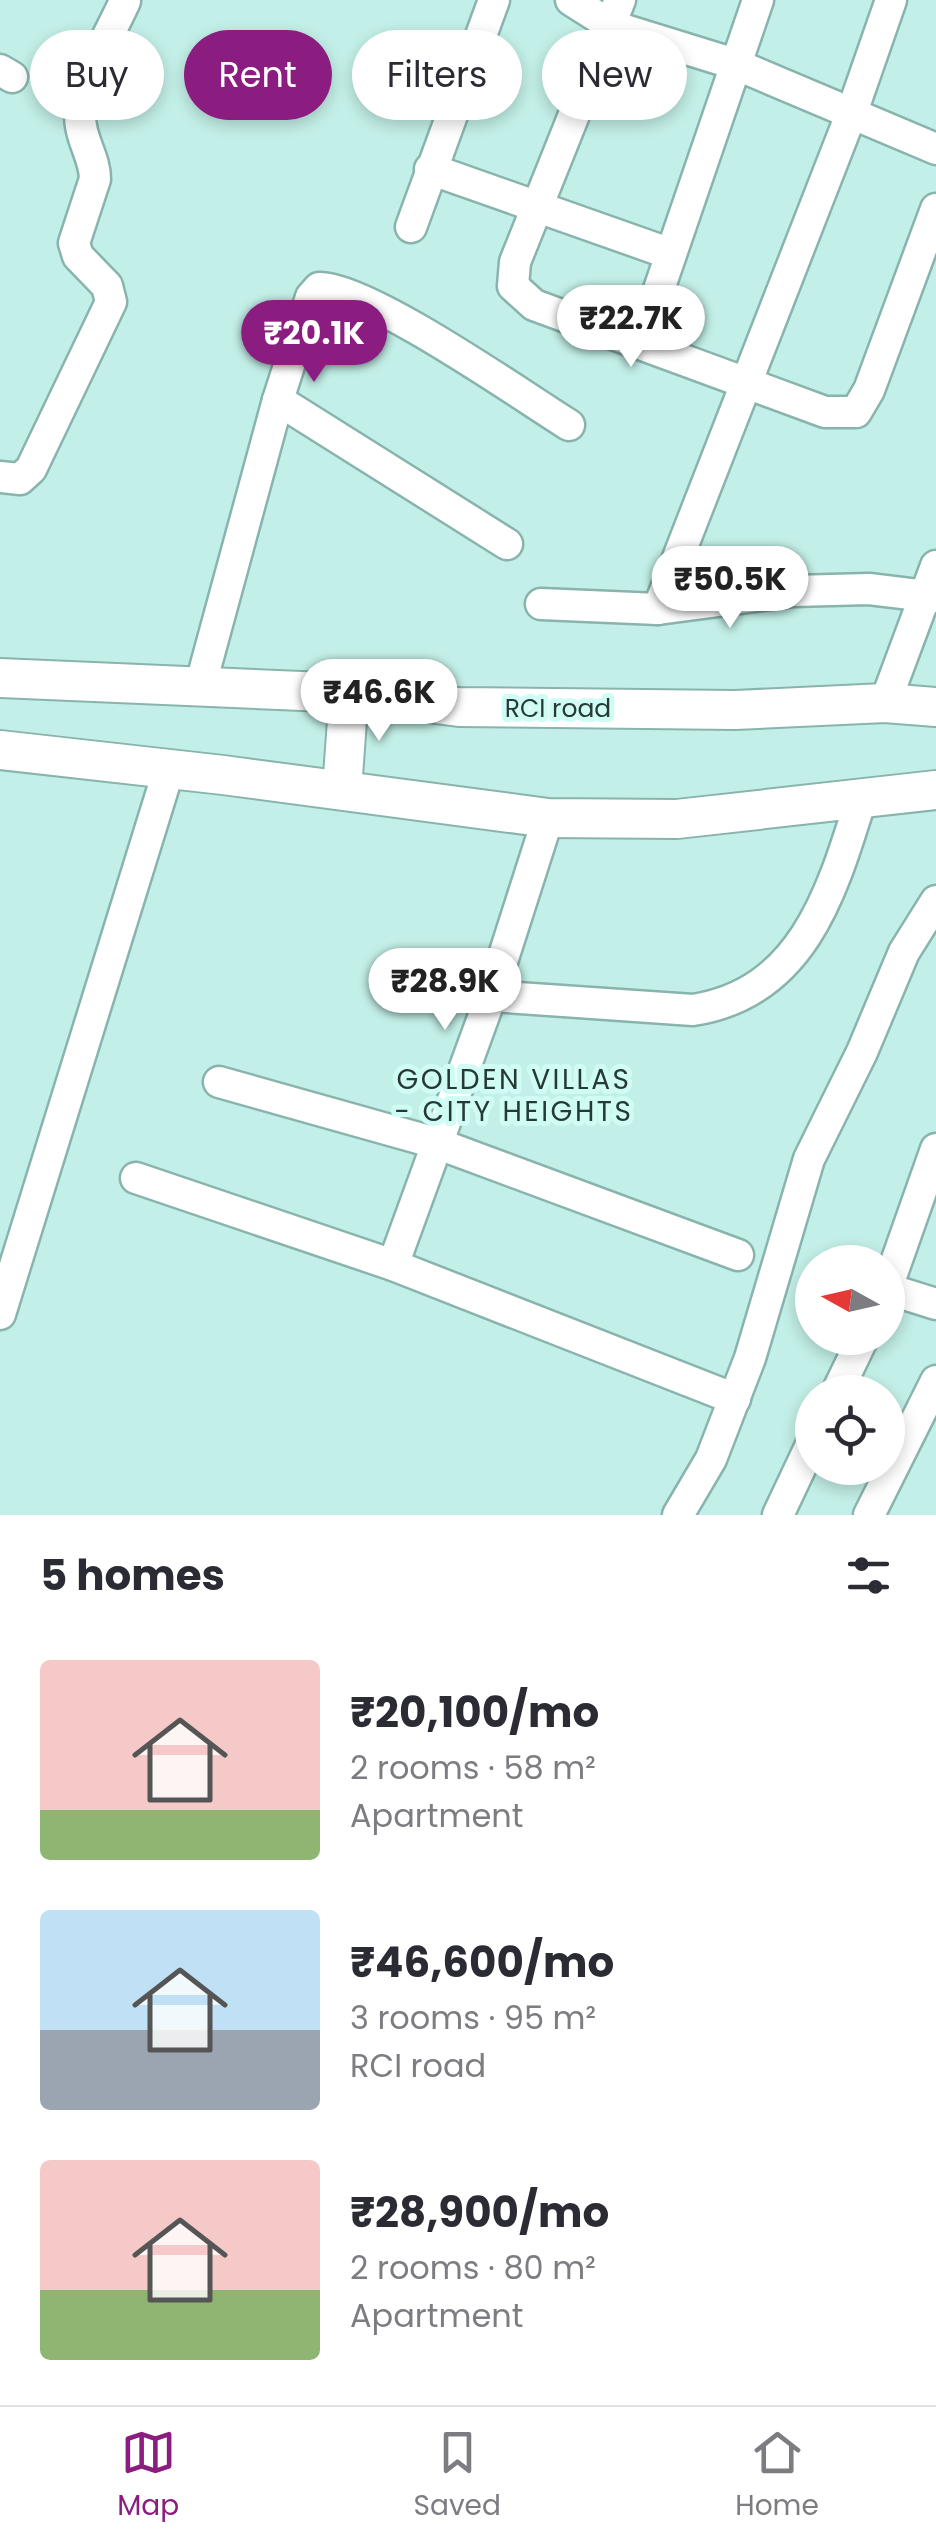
<!DOCTYPE html>
<meta charset="utf-8">
<style>
body{margin:0;font-family:Poppins,sans-serif;background:#f2f2f3;color:#2b2b33;height:100vh;display:flex;flex-direction:column;font-size:38px;white-space:nowrap}
*{box-sizing:border-box;margin:0}
p{font-size:32px;color:#7c7c81}
.icon{flex:none;width:55px;height:55px;fill:none;stroke:currentColor;stroke-width:2;stroke-linecap:round;stroke-linejoin:round}
.map{position:relative;height:1515px;overflow:hidden}
.panel{display:flex;flex-direction:column;background:#fff;flex:1}
.panel>*{flex:none}
.banner{position:absolute;left:30px;top:30px;width:878px;height:90px;display:flex;gap:20px}
.needle{width:65px;rotate:278deg}
.buttons{position:absolute;left:795px;top:1245px;display:grid;gap:20px}
.buttons a{display:grid;place-items:center;width:110px;height:110px;border-radius:50%;background:#fff;box-shadow:0 5px 15px #0003;font-size:50px}
.price{position:absolute;translate:-50% -85px;padding:0 22px;border-radius:35px;background:#fff;color:#222;font-size:32px;line-height:65px;filter:drop-shadow(0 2px 5px #0008)}
.price::after{content:'';position:absolute;left:50%;top:60px;width:30px;height:22px;margin-left:-15px;background:inherit;clip-path:polygon(0 0,100% 0,50% 100%)}
.price.selected{background:#8c1d80;color:#fff}
ul{padding:0;list-style:none}
li{display:flex;align-items:center;gap:30px;height:250px;padding:0 40px}
li span{display:grid;place-items:center;flex:none;width:280px;height:200px;border-radius:10px;color:#555}
li>.icon{margin-inline-start:auto}
span .icon{width:120px;height:120px;fill:#fffc;stroke-width:1}
li b{font-size:42px}
h2{display:flex;justify-content:space-between;align-items:center;height:120px;padding:0 40px;font-size:42px}
.chip{padding:0 35px;border-radius:45px;background:#fff;box-shadow:0 5px 15px #0003;font-size:35px;line-height:90px}
.chip.selected{background:#8c1d80;color:#fff}
.menu{display:flex;justify-content:space-around;align-items:center;height:140px;border-top:2px solid #e1e1e2;background:#fff;font-size:28px;color:#7c7c81}
.menu a{display:grid;justify-items:center;gap:5px}
.menu .selected{color:#8c1d80}
.map>svg:first-child{display:block}
.lines{fill:none;stroke-linecap:round;stroke-linejoin:round}
.minor-casing{stroke:#89b4ad;stroke-width:35}
.major-casing{stroke:#89b4ad;stroke-width:42}
.minor{stroke:#fff;stroke-width:30}
.major{stroke:#fff;stroke-width:38}
.labels{text-anchor:middle;dominant-baseline:central;stroke-width:10;stroke-linejoin:round;paint-order:stroke}
.street-label{font-size:25px;fill:#273936;stroke:#cffdf5}
.neighbourhood-label{font-size:28px;letter-spacing:2.5px;fill:#273936;stroke:#cffdf5}
</style>
<div class="map">
<svg width="936" height="1515" viewBox="0 0 936 1515">
<rect width="100%" height="100%" fill="#c2efe7"/>
<g class="lines">
<!-- minor casing -->
<g class="minor-casing">
<g id="minor">
<path d="M571 0 612 26 735 64 936 149"/>
<path d="M620 0 515 262 513 286 534 305 825 412H856L869 390 936 209"/>
<path d="M0 70 12 77"/>
<path d="M430 169 671 254"/>
<path d="M411 227 494 0"/>
<path d="M641 342 758 0"/>
<path d="M278 400 507 544"/>
<path d="M0 477 20 479 31 469 111 302 107 286 78 256 74 243 95 179C95 160 84 145 81 126 74 92 111 33 125 1"/>
<path d="M541 604 658 609 793 591 869 589 936 597"/>
<path d="M658 609 852 112 891 0"/>
<path d="M200 687 278 400 311 297 319 288C365 286 521 395 569 425"/>
<path d="M885 703 936 566"/>
<path d="M491 996 693 1010C803 993 832 892 861 799"/>
<path d="M219 1082 436 1143 738 1255"/>
<path d="M136 1178 393 1265 735 1399"/>
<path d="M393 1265 491 996 548 818"/>
<path d="M888 1285 936 1149"/>
<path d="M888 1289 936 1304"/>
<path d="M0 1314 169 769"/>
<path d="M837 1392 863 1338"/>
<path d="M678 1515 711 1459 750 1358 809 1159 862 1052 904 952 936 901"/>
<path d="M778 1515 812 1443"/>
<path d="M869 1515 936 1381"/>
</g>
</g>
<!-- major casing -->
<g class="major-casing">
<g id="major">
<path d="M0 678 349 693 459 707 735 710 885 703 936 707"/>
<path d="M0 750 223 775 548 818 677 819 936 790"/>
<path d="M342 790 349 693"/>
</g>
</g>
<!-- minor -->
<use href="#minor" class="minor"/>
<!-- major -->
<use href="#major" class="major"/>
</g>
<g class="labels">
<!-- street labels -->
<g class="street-label">
<text x="558" y="708">RCI road</text>
</g>
<!-- neighbourhood labels -->
<g class="neighbourhood-label">
<text x="514" y="1079">GOLDEN VILLAS<tspan x="514" dy="32">- CITY HEIGHTS</tspan></text>
</g>
</g>
</svg>
<div class="buttons">
<a><svg class="needle" viewBox="-14 -14 28 28"><path d="M0-13l5 13h-10z" fill="#e53935"/><path d="M0 13l5-13h-10z" fill="#7c7c81"/></svg></a>
<a><svg class="icon" aria-label="locate" viewBox="0 0 24 24"><circle cx="12" cy="12" r="6"/><path d="M12 2v4M12 18v4M2 12h4M18 12h4"/></svg></a>
</div>
<b class="price" style="left:631px;top:370px">₹22.7K</b>
<b class="price selected" style="left:314px;top:385px">₹20.1K</b>
<b class="price" style="left:730px;top:631px">₹50.5K</b>
<b class="price" style="left:379px;top:744px">₹46.6K</b>
<b class="price" style="left:445px;top:1033px">₹28.9K</b>
<div class="banner">
<a class="chip">Buy</a>
<a class="chip selected">Rent</a>
<a class="chip">Filters</a>
<a class="chip">New</a>
</div>
</div>
<section class="panel">
<h2>5 homes<svg class="icon" aria-label="filters" viewBox="0 0 24 24"><path d="M4 7h16M4 17h16"/><circle cx="9" cy="7" r="2"/><circle cx="15" cy="17" r="2"/></svg></h2>
<ul>
<li><span style="background:linear-gradient(#f6c9c9 75%,#8fb573 0)"><svg class="icon" aria-label="home" viewBox="0 0 24 24"><path d="M3 11l9-7 9 7M6 9v11h12V9"/></svg></span><div><b>₹20,100/mo</b><p>2 rooms · 58 m²</p><p>Apartment</p></div></li>
<li><span style="background:linear-gradient(#bfe0f5 60%,#9aa5b1 0)"><svg class="icon" aria-label="home" viewBox="0 0 24 24"><path d="M3 11l9-7 9 7M6 9v11h12V9"/></svg></span><div><b>₹46,600/mo</b><p>3 rooms · 95 m²</p><p>RCI road</p></div></li>
<li><span style="background:linear-gradient(#f6c9c9 65%,#8fb573 0)"><svg class="icon" aria-label="home" viewBox="0 0 24 24"><path d="M3 11l9-7 9 7M6 9v11h12V9"/></svg></span><div><b>₹28,900/mo</b><p>2 rooms · 80 m²</p><p>Apartment</p></div></li>
</ul>
</section>
<nav class="menu">
<a class="selected"><svg class="icon" aria-label="map" viewBox="0 0 24 24"><path d="M3 6l6-2 6 2 6-2v14l-6 2-6-2-6 2zM9 4v14M15 6v14"/></svg>Map</a>
<a><svg class="icon" aria-label="saved" viewBox="0 0 24 24"><path d="M7 4h10v16l-5-4-5 4z"/></svg>Saved</a>
<a><svg class="icon" aria-label="home" viewBox="0 0 24 24"><path d="M3 11l9-7 9 7M6 9v11h12V9"/></svg>Home</a>
</nav>
